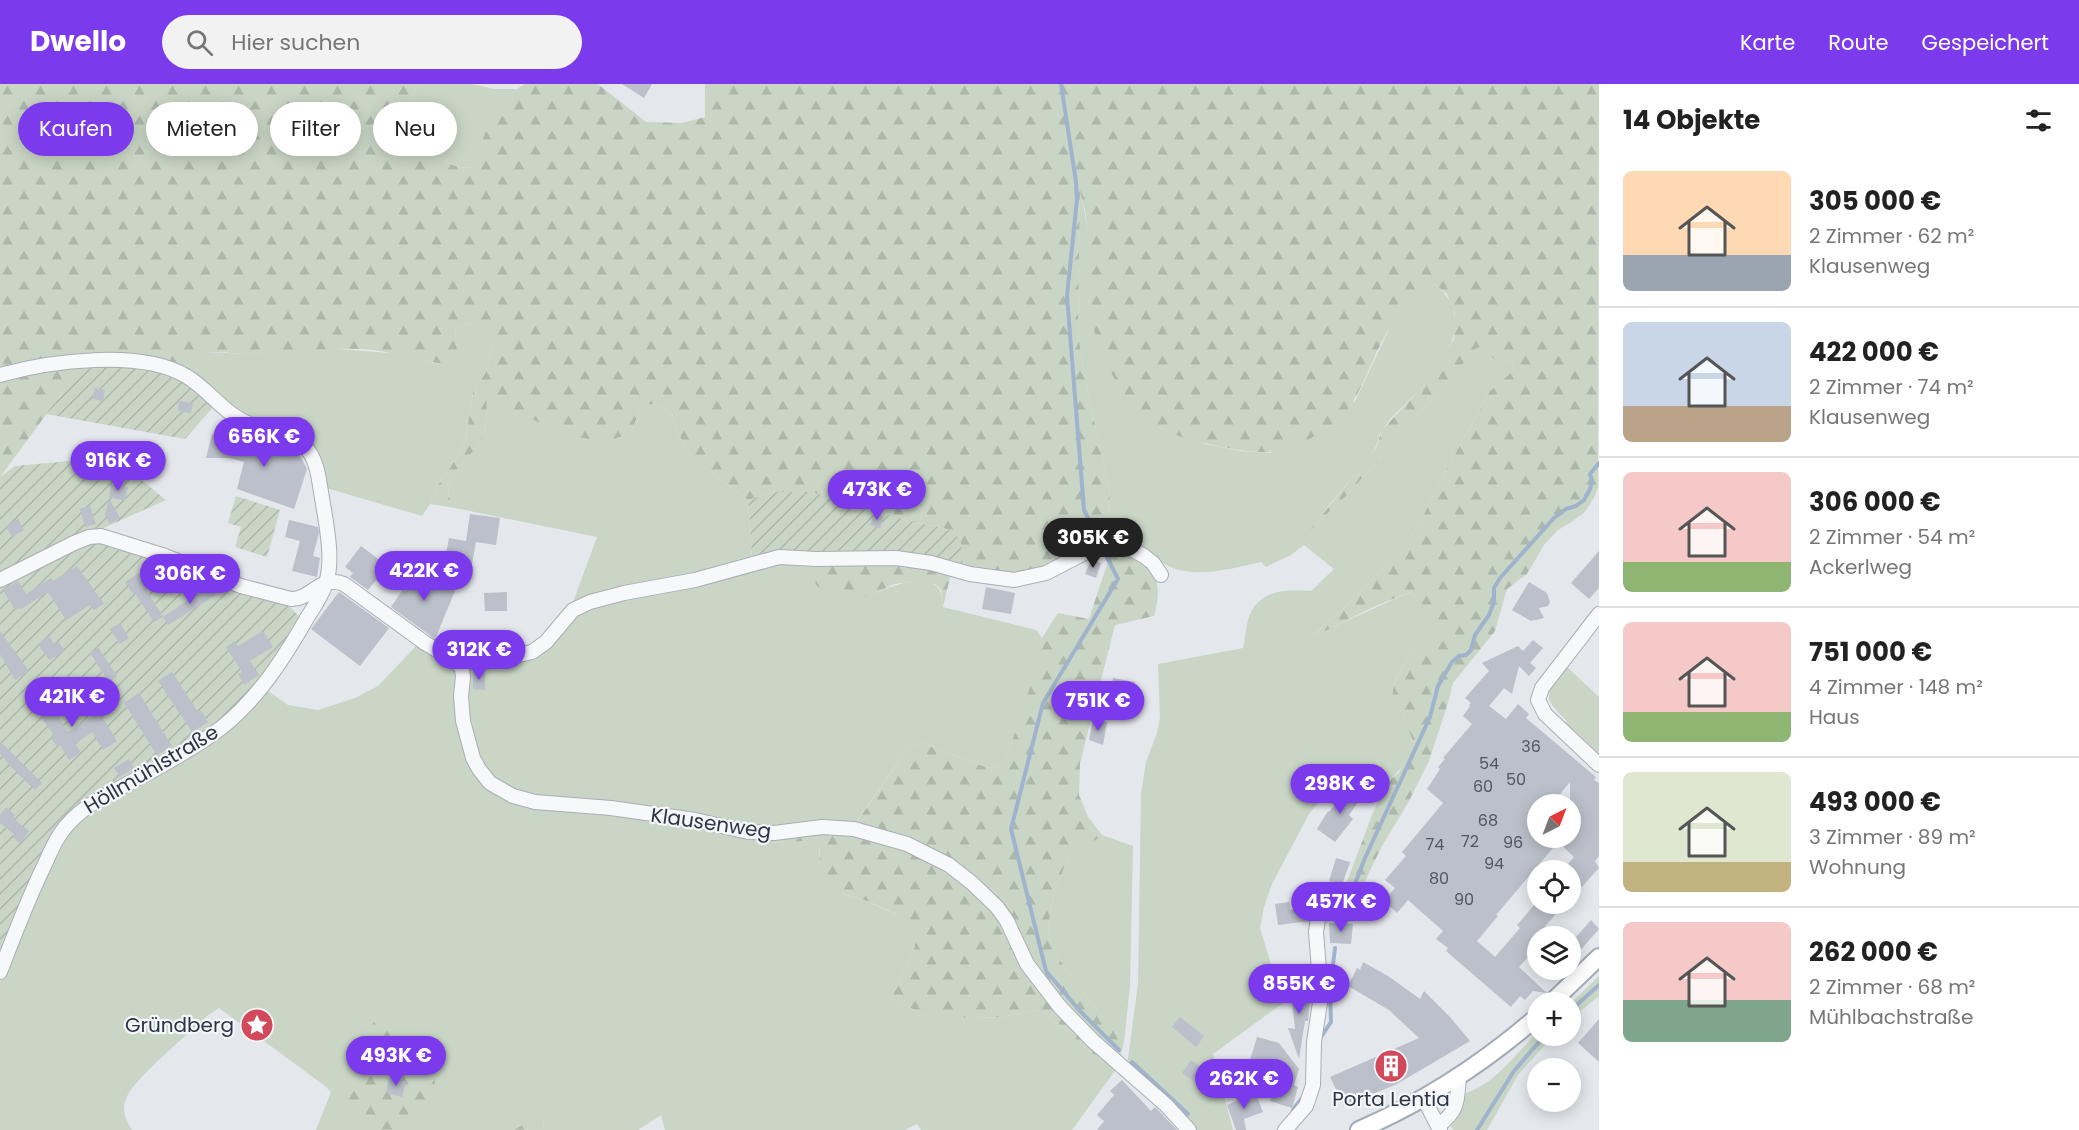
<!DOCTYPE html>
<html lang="de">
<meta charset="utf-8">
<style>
body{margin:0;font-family:Poppins,sans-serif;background:#f2f2f2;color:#222;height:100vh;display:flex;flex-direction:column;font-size:22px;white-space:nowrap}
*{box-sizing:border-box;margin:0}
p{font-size:20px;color:#767676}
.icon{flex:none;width:33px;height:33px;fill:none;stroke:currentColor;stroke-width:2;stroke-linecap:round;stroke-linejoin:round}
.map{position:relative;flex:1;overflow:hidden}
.drawer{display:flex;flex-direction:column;background:#fff;width:480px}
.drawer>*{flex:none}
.top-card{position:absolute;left:18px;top:18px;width:570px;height:54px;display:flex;gap:12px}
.needle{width:39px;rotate:42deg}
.buttons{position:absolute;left:1527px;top:710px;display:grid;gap:12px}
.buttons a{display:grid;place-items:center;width:54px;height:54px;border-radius:50%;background:#fff;box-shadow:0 3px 15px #0003;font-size:30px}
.price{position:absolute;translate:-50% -51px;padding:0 14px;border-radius:21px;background:#7c3aed;color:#fff;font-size:20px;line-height:39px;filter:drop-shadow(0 2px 3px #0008)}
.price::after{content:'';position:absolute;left:50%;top:36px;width:18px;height:14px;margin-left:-9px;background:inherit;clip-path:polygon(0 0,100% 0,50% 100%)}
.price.active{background:#222;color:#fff}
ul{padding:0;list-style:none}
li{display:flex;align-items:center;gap:18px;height:150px;padding:0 24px}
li+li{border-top:2px solid #e0e0e0}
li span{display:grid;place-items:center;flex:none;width:168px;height:120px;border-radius:9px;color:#555}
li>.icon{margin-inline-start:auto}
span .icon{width:72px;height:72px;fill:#fffc;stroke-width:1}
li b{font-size:26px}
h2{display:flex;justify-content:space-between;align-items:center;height:72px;padding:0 24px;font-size:26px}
.tag{padding:0 21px;border-radius:27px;background:#fff;box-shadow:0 3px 15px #0003;font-size:21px;line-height:54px}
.tag.active{background:#7c3aed;color:#fff}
header{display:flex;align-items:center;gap:36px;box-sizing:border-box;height:84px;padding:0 30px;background:#7c3aed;color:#fff}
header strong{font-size:28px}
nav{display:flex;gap:33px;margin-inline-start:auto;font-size:21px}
.search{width:420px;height:54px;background:#f2f2f2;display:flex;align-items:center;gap:15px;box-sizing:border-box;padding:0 21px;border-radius:33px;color:#767676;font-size:22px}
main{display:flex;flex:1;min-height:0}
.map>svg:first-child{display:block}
.green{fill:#c9d6c5}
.forest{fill:url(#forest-firs)}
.garden{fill:url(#garden-furrows)}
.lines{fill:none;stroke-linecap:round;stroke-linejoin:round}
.stream{stroke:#9fb4cc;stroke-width:4}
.building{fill:#bbc0ca;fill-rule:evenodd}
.minor-casing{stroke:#a9aeb7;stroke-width:16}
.major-casing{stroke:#a3abb8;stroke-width:20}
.minor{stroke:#f7f8fa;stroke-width:14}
.major{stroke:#fff;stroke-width:16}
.labels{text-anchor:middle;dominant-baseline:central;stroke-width:4.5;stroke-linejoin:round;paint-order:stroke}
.number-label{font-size:16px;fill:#4f5766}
.street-label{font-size:20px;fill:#2b3445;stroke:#f4f6f9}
.poi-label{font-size:20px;fill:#2b3445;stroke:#f4f6f9;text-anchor:end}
</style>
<header>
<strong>Dwello</strong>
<div class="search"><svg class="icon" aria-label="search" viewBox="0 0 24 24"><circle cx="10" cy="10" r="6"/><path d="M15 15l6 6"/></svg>Hier suchen</div>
<nav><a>Karte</a><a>Route</a><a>Gespeichert</a></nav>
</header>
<main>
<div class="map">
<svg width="1599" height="1046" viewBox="0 0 1599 1046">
<defs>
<pattern id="forest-firs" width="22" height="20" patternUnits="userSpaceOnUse" patternTransform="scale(1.5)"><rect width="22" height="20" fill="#c9d6c5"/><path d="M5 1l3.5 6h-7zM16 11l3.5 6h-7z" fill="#adb8ab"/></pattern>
<pattern id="garden-furrows" width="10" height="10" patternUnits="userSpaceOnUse" patternTransform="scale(1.5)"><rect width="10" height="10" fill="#c9d6c5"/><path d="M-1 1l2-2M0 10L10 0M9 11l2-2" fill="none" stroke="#adb8ab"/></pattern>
</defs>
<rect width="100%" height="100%" fill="#e4e7ec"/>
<!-- green -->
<g class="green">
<path d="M417 0H472L494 5H516C494 25 482 54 474 83 469 83 464 84 460 83 445 81 413 57 412 42 410 28 413 13 417 0Z"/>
<path d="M1080 104 1090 157 1089 218 1096 252 1160 344 1205 360 1241 367 1270 369 1355 317 1395 233 1417 210 1435 200C1475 232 1448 275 1420 305 1408 318 1392 331 1383 345 1378 351 1378 360 1374 366 1356 392 1331 415 1315 441L1349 409 1477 264 1484 262 1513 280 1512 288 1490 307 1437 403 1420 439 1408 456 1359 510 1311 553 1410 508 1443 542C1417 565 1391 582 1392 620 1397 624 1403 628 1406 633 1419 657 1406 684 1386 699L1359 687 1348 691 1334 700 1309 730 1272 800 1264 823 1260 844 1283 919 1213 970 1233 1046H1192L1127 982 1138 900 1141 710 1146 678 1157 649 1160 634 1158 580 1243 564C1246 552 1246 533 1254 523 1267 505 1291 505 1311 507L1334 485 1304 461 1291 471 1266 483 1261 478C1234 484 1200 494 1173 484 1159 479 1149 467 1136 463 1126 459 1114 458 1104 455L1109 433 1110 408 1085 296 1078 249Z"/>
<path d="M470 239 493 263 485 290 473 307 466 354 454 378 438 401 430 420 422 432 323 403 314 370 250 338 183 286 191 273 204 268 250 270 328 264 401 270 434 279 457 266 455 246Z"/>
<path d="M487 310 631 348 642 321 658 320 672 330 679 351 693 375 748 416 752 473 697 491 572 521 597 453 455 424C433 394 473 377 483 352 488 340 486 323 487 310Z"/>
<path d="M769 477 812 478 871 511C886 504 927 487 939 505 942 510 942 518 943 523L1036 546 1042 554 1043 567 1008 669 1001 681 988 684 922 659 908 664 854 741 764 745 520 712 485 688 468 642 467 585 520 577 576 527Z"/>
<path d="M419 559 458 585 459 627 489 702 561 724 715 743 765 759 811 757 819 762 820 790 843 810 864 816 891 828 910 838 918 848 914 865 891 915 923 930 973 934 1001 933 1037 926 1051 934 1099 976 1117 984 1072 1046H921L917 1040 905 1046H665L661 1031 638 1046H544L543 1037 514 1046H316L331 1008 325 1002 219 924 207 932C189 950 134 994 126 1015 121 1026 126 1036 132 1046H0V898L28 826 68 743 265 605 288 621 318 626 355 614 378 602Z"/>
<path d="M1567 583 1599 613V671L1565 639 1567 637C1539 610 1547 612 1567 583Z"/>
<path d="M1102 751 1133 762 1130 902 1124 958C1105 935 1055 880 1050 853 1047 834 1053 813 1060 795 1064 784 1068 770 1078 763 1085 757 1093 760 1102 751Z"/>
<path d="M1599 892V912L1571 935V919Z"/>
<path d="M1537 949 1538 951H1554L1518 991 1487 1046H1453L1451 1042C1461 1032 1462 1024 1463 1010 1495 1001 1514 971 1537 949Z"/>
</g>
<!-- forest -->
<g class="forest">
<path d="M0 0H417C413 13 410 28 412 42 413 57 445 81 460 83 464 84 469 83 474 83 482 53 495 16 525 0H598L646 38 682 39 705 33V0H1599L1598 403 1594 414 1585 428 1570 439 1558 446 1544 461 1527 490 1507 505 1495 547 1453 599 1448 619 1429 677 1408 719 1382 762 1365 797 1357 824 1339 819 1372 731 1386 699 1399 689 1412 655 1405 631 1392 620C1391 583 1417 565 1442 542L1410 508 1369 525 1309 555 1359 510 1408 456 1420 439 1437 403 1490 307 1512 288 1513 280 1505 275H1494L1484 262 1477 264 1349 409 1310 446 1376 364 1382 346 1422 303 1439 281 1454 255 1455 230 1447 210 1435 200C1397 221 1383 254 1366 292 1358 308 1353 322 1340 334 1334 341 1325 345 1318 350 1285 371 1265 371 1228 364 1209 361 1175 353 1159 343 1120 318 1091 261 1089 215 1088 179 1092 143 1080 108L1078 249 1085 296 1110 408 1109 433 1104 455 1053 482 1021 492 963 484 951 446 775 408 748 416 693 375 679 351 672 330 658 320 642 321 631 348C624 351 616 355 609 356 563 357 525 331 487 310 486 323 488 340 483 352 473 377 433 394 455 424L430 420 438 401 454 378 466 354 473 307 485 290 493 263 470 239 455 246 457 266 450 280C424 279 399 269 373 266 331 262 291 269 249 270 234 270 217 266 203 269 192 271 189 277 183 286L65 305 0 393Z"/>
<path d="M1113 462C1149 480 1166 488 1154 532L1115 541 1080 679 1079 711 1088 733 1102 751C1094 760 1086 757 1078 763 1068 770 1064 784 1060 795 1053 813 1047 834 1050 853 1055 880 1105 935 1124 958L1119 977 1074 933 969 793 854 742 908 664 922 659 988 684 1001 681 1008 669 1042 567V554L1058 529 1089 535Z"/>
<path d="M892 476 951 489 943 523 941 506 935 500 918 497 894 500 871 511 855 516 834 511 817 502 811 489 812 478Z"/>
<path d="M839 747 894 759 949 785 991 821 1019 873 1117 984 1099 976 1051 934 1037 926 1001 933 973 934 949 933 923 930 891 915 914 865 918 848C905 832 885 825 867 817 852 811 826 809 820 790 818 782 821 770 819 762L811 757 765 759 740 753Z"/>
<path d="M375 937 396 947 407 960 430 974 435 998 432 1017 425 1029 411 1036 403 1046H367L352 1032 346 1015 364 950Z"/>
<path d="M531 1036 543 1037 544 1046H514Z"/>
</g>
<!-- garden -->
<g class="garden">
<path d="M90 282 145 283 184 295 215 321 185 355 46 330 65 305Z"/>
<path d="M69 377 102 379 133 389 166 416 97 447 290 523 303 536 268 590 222 640 72 730 0 882V393L15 382Z"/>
<path d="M775 408H810L844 416 905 436 951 446 961 457 963 484 752 473 748 416Z"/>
<path d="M236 412 280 426 267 473 235 463 241 443 228 439Z"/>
</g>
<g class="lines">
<!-- stream -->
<g class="stream">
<path d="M1061 0 1076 98 1077 115 1067 212 1084 426 1100 458"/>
<path d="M1103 465 1118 495 1043 619 1011 745 1046 887 1080 927 1119 966"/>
<path d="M1341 836 1365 774 1430 633 1438 602 1452 578 1459 572 1466 571 1471 566 1475 551 1489 531 1494 518V504L1500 494 1554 434 1566 425 1576 422 1584 416 1590 405 1592 397 1590 390 1599 379"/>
<path d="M1570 927 1599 901"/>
<path d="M1319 956 1331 938 1330 907 1335 864"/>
<path d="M1132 978 1188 1030"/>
<path d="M1292 1029 1294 1024 1303 1013"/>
<path d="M1477 1046 1514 987 1545 951"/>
</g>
</g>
<!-- building -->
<g class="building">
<path d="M622 0H652L644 14Z"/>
<path d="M95 304 105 306 103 317 92 315Z"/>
<path d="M179 317 193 319 191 329 178 327Z"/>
<path d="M212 350 249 361 252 350 287 362 299 370 307 385 294 425 237 405 244 378 230 374H206Z"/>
<path d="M111 400 128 403 125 417 109 413Z"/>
<path d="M109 414 120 434 110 440 105 431Z"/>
<path d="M90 422 96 440 85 443 80 425Z"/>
<path d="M470 430 500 434 496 461 476 458 470 491 452 488 454 472 446 470 449 454 466 457Z"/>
<path d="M874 430 884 433 880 444 870 441Z"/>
<path d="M18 435 24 446 12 453 6 442Z"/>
<path d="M289 436 318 443 319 449 313 472 320 474 317 493 292 487 300 457 285 453Z"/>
<path d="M361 462 393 486 382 501 376 496 368 506 350 493 353 489 345 483Z"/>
<path d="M1599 467V504L1589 515 1571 499Z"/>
<path d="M1091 476 1101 479 1096 494 1085 490Z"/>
<path d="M153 480 163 495 146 506 163 533 154 538 135 509 133 510 125 498Z"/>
<path d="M77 482 104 520 94 526 90 521 66 536 48 508 21 525 20 524 15 526 3 506 18 497 26 510 51 494 53 497Z"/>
<path d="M417 484 455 507 435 555 391 523Z"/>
<path d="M1529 498 1547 509 1550 518 1548 522 1539 524 1544 534 1531 537 1512 526Z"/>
<path d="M210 501 216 511 168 541 163 533Z"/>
<path d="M986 503 1015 509 1011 530 982 525Z"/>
<path d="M339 508 389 544 360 582 311 545Z"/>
<path d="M507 508V527H485L484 509Z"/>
<path d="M120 539 129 554 120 560 110 545Z"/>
<path d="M0 547 29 587 15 596 0 570Z"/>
<path d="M263 547 273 563 250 577 259 591 244 601 238 590 242 588 226 563 235 557 238 562Z"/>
<path d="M49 552 54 560 59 558 65 567 49 576 38 560Z"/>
<path d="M1533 556 1543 564 1530 579 1536 584 1529 592 1519 582 1512 610 1504 604 1489 622 1506 635 1518 620 1529 630 1526 634 1596 693 1594 696 1599 699V772L1595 777 1599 784 1570 816V786H1563L1574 773 1558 758 1496 831 1498 832 1477 857 1495 873 1520 844 1517 841 1535 820 1565 819 1538 851V862L1519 883 1547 909 1533 907 1525 916 1520 912 1511 923 1446 867 1448 864 1436 855 1443 847 1408 816 1397 829 1384 817 1395 804 1385 796 1406 772 1402 768 1443 719 1427 705 1440 685 1438 683 1445 675 1443 674 1472 640 1463 632 1470 622 1469 621 1471 619 1465 614 1489 587 1482 579 1518 562 1523 567ZM1570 698V753H1538V720H1552Z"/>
<path d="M98 563 117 592 109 598 90 569Z"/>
<path d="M172 588 198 628 201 627 208 638 192 648 158 597Z"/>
<path d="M473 588 485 589V606L473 605Z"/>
<path d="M1113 594 1135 598 1128 633 1106 629Z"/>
<path d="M42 607 68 648 99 628 117 657 103 666 92 648 75 660 81 669 69 676 60 661 57 663 51 654 54 652 29 615Z"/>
<path d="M139 609 172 662 157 671 124 619Z"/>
<path d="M1093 635 1107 638 1103 661 1089 656Z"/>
<path d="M2 659 42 699 35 706 14 686 0 669V661Z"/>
<path d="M129 675 134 684 120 693 114 684Z"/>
<path d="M1352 702 1364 710 1349 731 1353 735 1335 758 1317 745 1328 727 1329 728 1335 721 1337 723Z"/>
<path d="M6 723 15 731 13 734 29 747 20 759 12 752 14 750 0 739V731Z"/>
<path d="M1336 774 1350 778 1342 801 1329 797Z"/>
<path d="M1289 818 1290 826 1310 823 1309 837 1278 841 1275 820Z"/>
<path d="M1591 836 1599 845 1570 878V860Z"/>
<path d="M1329 839 1353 840 1351 860 1330 859Z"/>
<path d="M1363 878 1388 892 1420 915 1424 907 1450 933 1470 957 1397 1000 1344 1022 1330 993 1419 954 1389 926 1348 902 1357 884 1360 886Z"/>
<path d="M1311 905 1308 937H1305L1299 975 1288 944 1295 945 1292 917 1287 918 1285 908Z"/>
<path d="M1180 933 1204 952 1196 963 1172 943Z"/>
<path d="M1599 935V978L1578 959Z"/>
<path d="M1257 953 1279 959 1299 985 1294 1001 1298 1003 1292 1024 1270 1017 1274 1003 1287 998 1247 986Z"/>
<path d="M1191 976 1204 985 1195 998 1182 989Z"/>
<path d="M389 994 406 998 402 1013 386 1009Z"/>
<path d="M1122 996 1151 1027 1155 1023 1177 1046H1097L1104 1037 1097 1031 1114 1011 1110 1007Z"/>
<path d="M1247 1008 1248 1013 1256 1010 1263 1028 1244 1035 1246 1046H1236L1227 1021 1237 1017 1235 1012Z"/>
</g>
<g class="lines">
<!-- minor casing -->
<g class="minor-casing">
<g id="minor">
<path d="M0 291C50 277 140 265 186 292 207 304 220 325 241 336 261 347 288 347 305 363 318 375 319 398 322 414 326 439 334 475 326 499 322 511 314 523 307 534 284 574 258 615 221 644 193 665 162 682 131 698 109 710 86 720 69 739 57 751 51 767 44 782 27 817 14 852 0 888"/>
<path d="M0 496 74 459 89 453 101 452 165 472 241 502 291 515C311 516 319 491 344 500L425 559 457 578 498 576 532 568 546 558 573 526 590 518 624 509 695 496 779 473 816 475 896 474 931 479 970 490 1014 496 1046 489 1098 462 1112 459 1124 461 1144 472 1153 479 1161 491"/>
<path d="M1599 530 1542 604 1538 616 1545 630 1599 681"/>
<path d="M457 578 462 585 463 593 461 612 463 637 473 674 479 685 490 699 513 712 535 718 611 724 695 736 748 748 774 749 822 743 854 745 907 760 949 781 972 799 997 823 1007 837 1027 880 1060 923 1093 957 1166 1021 1189 1046"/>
<path d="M1423 1013 1440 1046"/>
<path d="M1438 1042C1459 1026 1457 1017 1459 992"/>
<path d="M1285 1046 1306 1022 1313 1001 1314 958 1321 912 1316 848 1321 813"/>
</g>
</g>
<!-- major casing -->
<g class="major-casing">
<g id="major">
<path d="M1552 918 1599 873"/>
<path d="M1359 1046C1424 1018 1485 978 1538 932"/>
</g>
</g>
<!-- minor -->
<use href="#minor" class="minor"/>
<!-- major -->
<use href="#major" class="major"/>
</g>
<!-- icons -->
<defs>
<g id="sight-disc" transform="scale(1.725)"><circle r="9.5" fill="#d1495b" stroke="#f4f6f9"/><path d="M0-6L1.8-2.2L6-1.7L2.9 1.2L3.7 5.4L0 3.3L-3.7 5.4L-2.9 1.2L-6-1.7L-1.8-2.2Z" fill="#fff"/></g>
<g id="building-disc" transform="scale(1.725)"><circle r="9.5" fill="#d1495b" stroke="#f4f6f9"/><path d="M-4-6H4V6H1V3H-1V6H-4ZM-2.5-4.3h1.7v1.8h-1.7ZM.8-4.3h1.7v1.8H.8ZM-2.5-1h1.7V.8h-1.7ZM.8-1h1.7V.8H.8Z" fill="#fff"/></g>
</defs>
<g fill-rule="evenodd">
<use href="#sight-disc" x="257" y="941"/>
<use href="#building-disc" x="1391" y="982"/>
</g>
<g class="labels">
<!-- number labels -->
<g class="number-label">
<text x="1531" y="662">36</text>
<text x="1489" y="679">54</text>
<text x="1516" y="695">50</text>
<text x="1483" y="702">60</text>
<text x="1488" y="736">68</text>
<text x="1470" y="757">72</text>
<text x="1513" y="758">96</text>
<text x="1435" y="760">74</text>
<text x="1494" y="779">94</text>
<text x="1439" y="794">80</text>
<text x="1464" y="815">90</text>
</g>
<!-- street labels -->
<g class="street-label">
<text transform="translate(151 685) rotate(-31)">Höllmühlstraße</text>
<text transform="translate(711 739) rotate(8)">Klausenweg</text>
</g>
<!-- poi labels -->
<g class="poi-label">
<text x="234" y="941">Gründberg</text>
<text x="1391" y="1015" text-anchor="middle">Porta Lentia</text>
</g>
</g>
</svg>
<div class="buttons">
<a><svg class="needle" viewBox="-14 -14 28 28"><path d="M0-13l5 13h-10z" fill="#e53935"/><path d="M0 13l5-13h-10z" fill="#767676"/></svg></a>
<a><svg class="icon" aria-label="locate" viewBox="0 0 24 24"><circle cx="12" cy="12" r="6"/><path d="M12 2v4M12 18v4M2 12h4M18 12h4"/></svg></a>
<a><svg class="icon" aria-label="layers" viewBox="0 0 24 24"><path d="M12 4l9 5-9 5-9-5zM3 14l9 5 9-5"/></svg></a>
<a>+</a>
<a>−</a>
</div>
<b class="price" style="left:264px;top:384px">656K €</b>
<b class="price" style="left:118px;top:408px">916K €</b>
<b class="price" style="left:877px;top:437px">473K €</b>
<b class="price active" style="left:1093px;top:485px">305K €</b>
<b class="price" style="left:424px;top:518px">422K €</b>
<b class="price" style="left:190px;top:521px">306K €</b>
<b class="price" style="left:479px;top:597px">312K €</b>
<b class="price" style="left:72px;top:644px">421K €</b>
<b class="price" style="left:1098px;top:648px">751K €</b>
<b class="price" style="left:1340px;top:731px">298K €</b>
<b class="price" style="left:1341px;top:849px">457K €</b>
<b class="price" style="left:1299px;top:931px">855K €</b>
<b class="price" style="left:396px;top:1003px">493K €</b>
<b class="price" style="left:1244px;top:1026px">262K €</b>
<div class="top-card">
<a class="tag active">Kaufen</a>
<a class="tag">Mieten</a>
<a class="tag">Filter</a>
<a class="tag">Neu</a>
</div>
</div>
<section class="drawer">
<h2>14 Objekte<svg class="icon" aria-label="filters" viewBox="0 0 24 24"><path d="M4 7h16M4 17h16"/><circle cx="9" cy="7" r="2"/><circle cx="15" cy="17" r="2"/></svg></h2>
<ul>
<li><span style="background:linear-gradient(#ffd9b3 70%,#9aa5b1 0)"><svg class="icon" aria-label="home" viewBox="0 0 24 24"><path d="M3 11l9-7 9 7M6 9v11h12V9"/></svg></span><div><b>305 000 €</b><p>2 Zimmer · 62 m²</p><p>Klausenweg</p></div></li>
<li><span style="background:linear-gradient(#c9d6e8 70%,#b9a48a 0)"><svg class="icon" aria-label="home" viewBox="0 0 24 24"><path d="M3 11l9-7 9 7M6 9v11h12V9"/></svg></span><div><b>422 000 €</b><p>2 Zimmer · 74 m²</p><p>Klausenweg</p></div></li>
<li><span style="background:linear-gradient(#f6c9c9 75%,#8fb573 0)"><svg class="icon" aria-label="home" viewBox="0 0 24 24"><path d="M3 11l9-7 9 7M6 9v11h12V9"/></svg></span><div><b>306 000 €</b><p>2 Zimmer · 54 m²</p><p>Ackerlweg</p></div></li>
<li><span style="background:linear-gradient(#f6c9c9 75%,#8fb573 0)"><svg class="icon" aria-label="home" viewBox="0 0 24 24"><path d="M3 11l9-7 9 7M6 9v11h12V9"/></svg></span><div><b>751 000 €</b><p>4 Zimmer · 148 m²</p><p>Haus</p></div></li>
<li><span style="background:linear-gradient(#dfe7d0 75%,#c2b280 0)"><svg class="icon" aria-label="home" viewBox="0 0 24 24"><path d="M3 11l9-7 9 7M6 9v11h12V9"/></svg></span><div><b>493 000 €</b><p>3 Zimmer · 89 m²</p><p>Wohnung</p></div></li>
<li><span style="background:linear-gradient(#f6c9c9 65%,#7fa58c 0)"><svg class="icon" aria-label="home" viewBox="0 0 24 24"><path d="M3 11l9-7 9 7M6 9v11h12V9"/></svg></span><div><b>262 000 €</b><p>2 Zimmer · 68 m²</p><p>Mühlbachstraße</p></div></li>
</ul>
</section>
</main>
